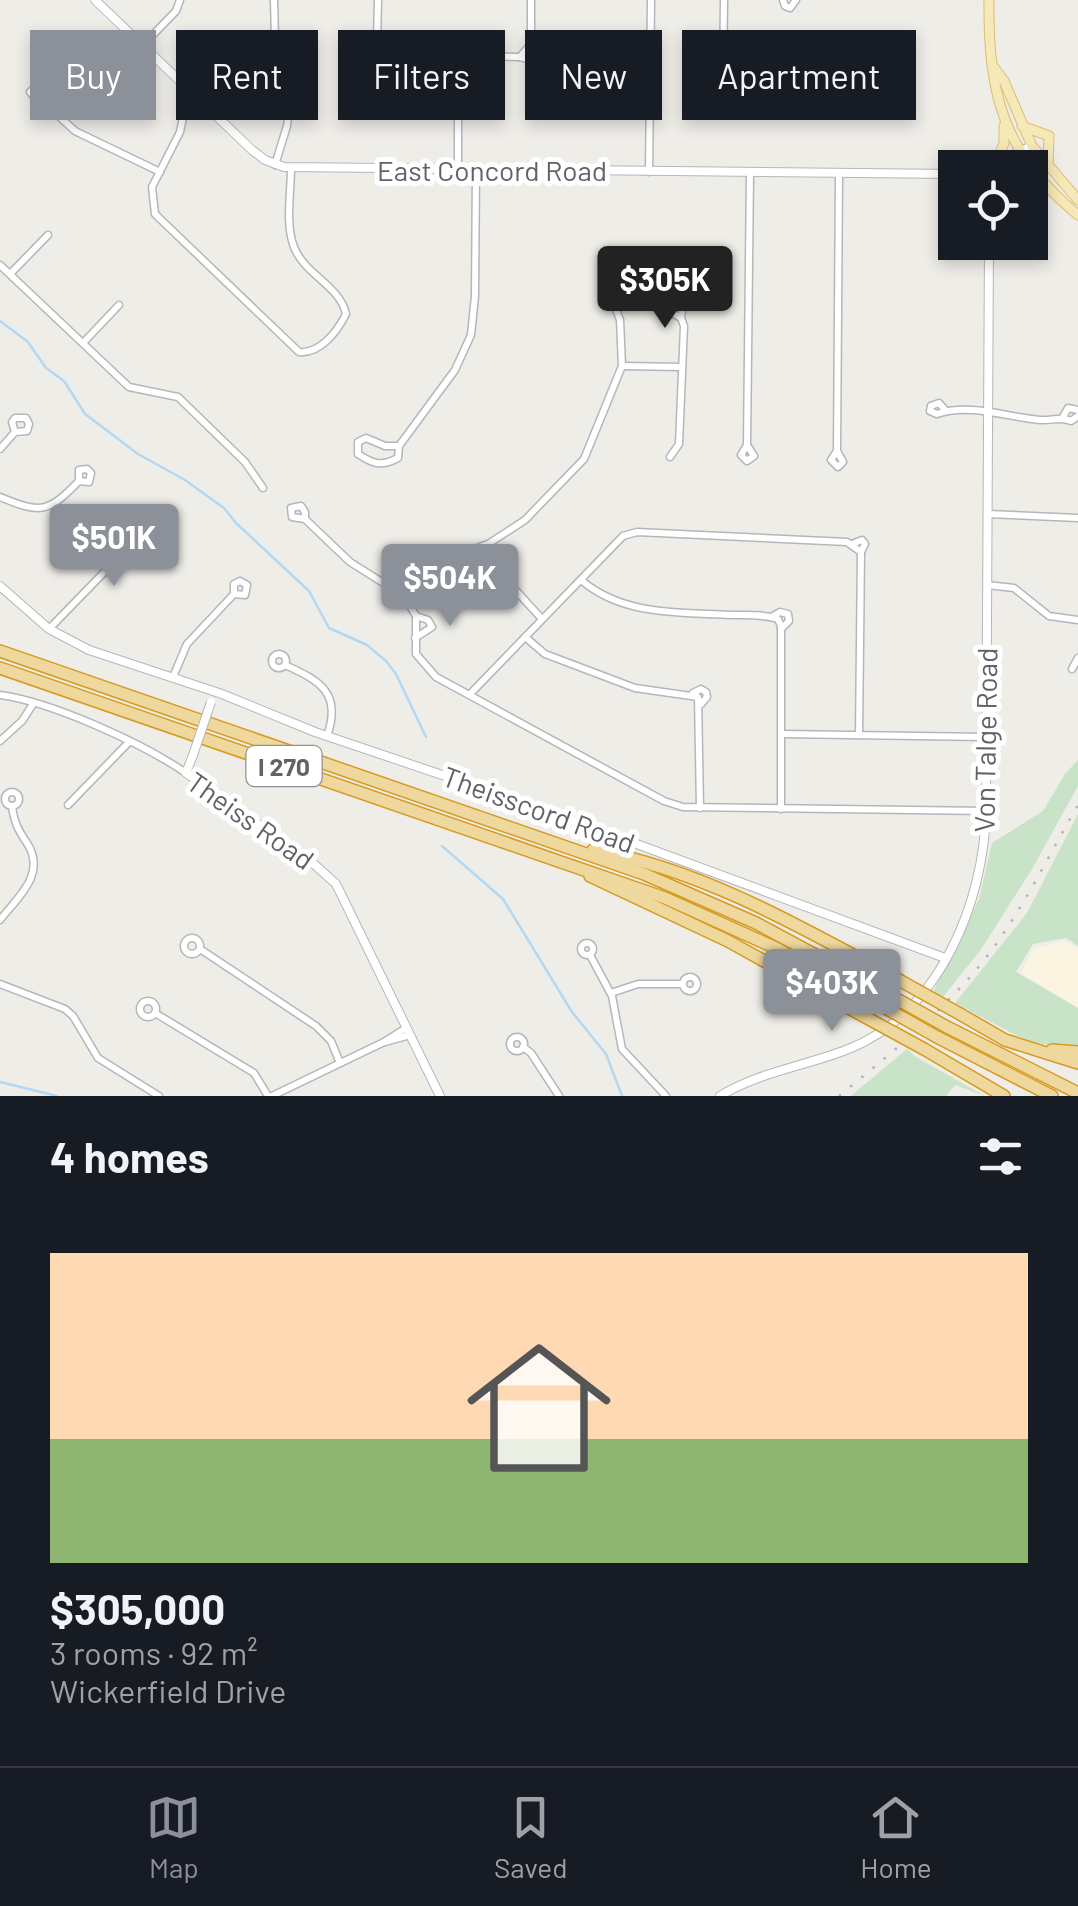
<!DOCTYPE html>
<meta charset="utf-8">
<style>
body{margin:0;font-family:Barlow,sans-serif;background:#242831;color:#f1f3f6;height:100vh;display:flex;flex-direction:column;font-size:38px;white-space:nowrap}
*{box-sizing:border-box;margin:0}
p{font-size:32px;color:#9ea1a6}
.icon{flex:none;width:55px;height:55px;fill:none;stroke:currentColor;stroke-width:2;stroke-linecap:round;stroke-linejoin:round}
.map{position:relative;height:1096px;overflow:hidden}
.drawer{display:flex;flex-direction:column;background:#171b24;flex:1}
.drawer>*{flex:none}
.banner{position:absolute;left:30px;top:30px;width:1020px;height:90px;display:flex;gap:20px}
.tools{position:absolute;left:938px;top:150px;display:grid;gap:20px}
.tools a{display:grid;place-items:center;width:110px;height:110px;border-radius:0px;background:#171b24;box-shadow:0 5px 15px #0003;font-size:50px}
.price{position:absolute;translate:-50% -85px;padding:0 22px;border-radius:10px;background:#8c9099;color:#fff;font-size:32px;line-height:65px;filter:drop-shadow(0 2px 5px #0008)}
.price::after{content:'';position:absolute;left:50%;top:60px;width:30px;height:22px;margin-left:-15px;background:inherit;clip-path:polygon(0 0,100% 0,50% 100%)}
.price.on{background:#222;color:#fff}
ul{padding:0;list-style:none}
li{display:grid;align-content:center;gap:20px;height:530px;padding:0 50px}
li span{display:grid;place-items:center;height:310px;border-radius:0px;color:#555}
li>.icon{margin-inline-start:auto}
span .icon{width:180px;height:180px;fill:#fffc;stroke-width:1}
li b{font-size:42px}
h2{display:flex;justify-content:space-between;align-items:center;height:120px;padding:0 50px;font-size:42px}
.tag{padding:0 35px;border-radius:0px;background:#171b24;box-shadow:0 5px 15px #0003;font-size:35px;line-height:90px}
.tag.on{background:#8c9099;color:#fff}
.dock{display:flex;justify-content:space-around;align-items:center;height:140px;border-top:2px solid #363941;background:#171b24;font-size:28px;color:#9ea1a6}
.dock a{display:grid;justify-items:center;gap:5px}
.dock .on{color:#8c9099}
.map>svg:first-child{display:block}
.commercial{fill:#faf4e1}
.green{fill:#c8e3c8}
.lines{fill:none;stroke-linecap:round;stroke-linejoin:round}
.stream{stroke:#b2d9f4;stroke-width:2.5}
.minor-casing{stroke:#b4b7ba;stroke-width:9}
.tertiary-casing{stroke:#b4b7ba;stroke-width:10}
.primary-casing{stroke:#dfbd70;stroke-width:11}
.motorway-casing{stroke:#d8991f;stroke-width:14}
.minor{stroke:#fff;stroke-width:6}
.tertiary{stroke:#fff;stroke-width:8}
.primary{stroke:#f5e9b7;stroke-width:9}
.motorway{stroke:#efd89e;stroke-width:11}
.rail{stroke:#b3b4b4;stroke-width:2.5;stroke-dasharray:2.5 12;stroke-linecap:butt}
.tertiary-bridge-casing{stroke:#b4b7ba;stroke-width:10;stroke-linecap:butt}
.motorway-bridge-casing{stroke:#d8991f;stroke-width:14;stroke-linecap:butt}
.tertiary-bridge{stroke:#fff;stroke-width:8}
.motorway-bridge{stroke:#efd89e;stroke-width:11}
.labels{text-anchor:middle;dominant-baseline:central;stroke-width:10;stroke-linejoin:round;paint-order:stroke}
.shield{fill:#fff;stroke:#8f9194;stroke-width:2.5}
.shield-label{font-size:25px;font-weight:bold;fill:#5f6266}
.street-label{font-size:28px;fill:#5f6266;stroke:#fff}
</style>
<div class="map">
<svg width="1078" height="1096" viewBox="0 0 1078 1096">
<rect width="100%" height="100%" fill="#efede8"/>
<!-- commercial -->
<path class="commercial" d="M1063 941 1078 948V1008L1021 973 1033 949Z"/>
<!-- green -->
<g class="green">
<path d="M1078 760V786L1032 869 982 948 943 997 933 992 979 899 992 843 1043 811 1065 774Z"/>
<path d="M1078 814V946L1066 938 1033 944 1016 972 1078 1008V1049L1029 1042 955 1003 1027 913Z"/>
<path d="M907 1049 916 1057 985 1096 955 1085 946 1096H851Z"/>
</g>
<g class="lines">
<!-- stream -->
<g class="stream">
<path d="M0 321 28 342 46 368 64 381 85 414 138 454 185 480 224 508 236 523 309 591 329 628 367 645 386 661 396 674 426 737"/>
<path d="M442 846 503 899 572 1012 606 1054 622 1096"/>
<path d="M0 1082 57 1096"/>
</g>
<!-- minor casing -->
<g class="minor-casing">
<g id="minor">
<path d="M274 0 275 38 289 109 287 126 275 165"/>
<path d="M378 0 377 41 390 55"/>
<path d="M783 0 785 6 790 8 796 0"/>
<path d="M377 41 374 53 380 61 390 55 520 57 531 44V0"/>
<path d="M143 45 176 11 180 0"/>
<path d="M520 57 534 61 538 51 531 44"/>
<path d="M723 81 724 0"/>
<path d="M35 87 39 92 34 97 30 92Z"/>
<path d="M189 89 180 132 152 187 155 214 299 352C320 354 337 332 346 314 341 287 304 274 294 247 285 224 291 192 291 168"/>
<path d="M37 96 75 131 160 172"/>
<path d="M458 170V57"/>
<path d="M649 172 651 0"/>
<path d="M0 265 129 387 178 397 245 462 263 488"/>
<path d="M10 274 48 235"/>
<path d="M83 343 119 305"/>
<path d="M622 366 682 367"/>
<path d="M931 406 930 411 937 414C969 403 1007 417 1040 420 1052 421 1060 416 1071 421L1078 416"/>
<path d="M931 406 939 403 946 411"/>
<path d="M1063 417 1068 408 1078 410"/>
<path d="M747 445 754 456 747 461 741 455 747 445 750 173"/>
<path d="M399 446 398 458C381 467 373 464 358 454V442L366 438 385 446H399L455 370 471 335 475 296 476 170"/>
<path d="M0 449 15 432 27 431 29 424 26 418H15L12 422 15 432"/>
<path d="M837 451 843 462 838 467 831 460 837 451 839 174"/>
<path d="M670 457 679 444 684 326 681 318 669 311 672 303 683 304 681 318"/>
<path d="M0 497C41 514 48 513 79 481V470L87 469 91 473 89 482 79 481"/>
<path d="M987 514 1078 518"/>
<path d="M305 519 292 517 291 508 301 506 305 512V519L350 562 404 596 416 616V654L436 677 664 801 683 807 986 811"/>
<path d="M852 544 862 540 865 544 861 552"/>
<path d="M485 545 472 550 478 558 488 560"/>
<path d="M581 580C623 616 679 612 731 615 746 615 763 614 778 619L781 626V809"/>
<path d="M987 585 1014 588 1049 616 1078 620"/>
<path d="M773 616 780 612 788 614 789 621 781 629"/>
<path d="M542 619 488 560 483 551 485 546 525 520 584 459 622 366 620 320 614 304"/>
<path d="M49 629 152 523 164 522 162 511 156 509 150 513 152 523"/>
<path d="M525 637 545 654 635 688 698 697 700 808"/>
<path d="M415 638 432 627 428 620 416 616"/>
<circle cx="279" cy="661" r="7"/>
<path d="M285 665C321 681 342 694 327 736"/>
<path d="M1072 669 1078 658"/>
<path d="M173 677 187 644 234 594V584L240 581 247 585 245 595 234 594"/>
<path d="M471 693 623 536 637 532 847 542 861 552 859 735"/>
<path d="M693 693 701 689 706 692 707 697 701 704"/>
<path d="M0 695C52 702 142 743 186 773"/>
<path d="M782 734 986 737"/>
<path d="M0 741 22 721 33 704"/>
<circle cx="12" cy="799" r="7"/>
<path d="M68 805 129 742"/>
<path d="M0 920C18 897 47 874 27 843 18 830 14 822 12 806"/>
<circle cx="192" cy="946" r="8"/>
<circle cx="587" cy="949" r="6"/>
<path d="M200 949 316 1026 331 1041 340 1063"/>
<path d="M590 955 612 996 622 1049 666 1096"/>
<circle cx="690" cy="984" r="7"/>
<path d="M0 984 65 1009 73 1016 98 1058 159 1096"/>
<path d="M611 993 638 984H683"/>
<circle cx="148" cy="1009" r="8"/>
<path d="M155 1013 254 1073 268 1096"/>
<circle cx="517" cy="1044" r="7"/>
<path d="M385 1042 410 1035"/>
<path d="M523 1047 531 1053 559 1096"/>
<path d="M272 1096 384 1042 406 1028"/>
</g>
</g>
<!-- tertiary casing -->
<g class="tertiary-casing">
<g id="tertiary">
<path d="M95 0 252 150 265 160 284 167 955 174"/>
<path d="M984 168 1032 146"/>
<path d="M0 586 49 629 89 650 222 694 315 732 531 805 945 958"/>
<path d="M193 755 186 773 315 865 336 884 440 1096"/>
<path d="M720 1096C761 1071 807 1066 851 1048 940 1011 984 902 986 811L989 242"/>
</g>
</g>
<!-- primary casing -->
<g class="primary-casing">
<g id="primary">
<path d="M989 0C988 93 1003 154 1078 215"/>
<path d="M993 66 1004 81 1032 146 1078 200"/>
<path d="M1004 126V143L996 163 1020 168"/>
<path d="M1022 126 1049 136 1048 166"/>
</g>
</g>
<!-- motorway casing -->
<g class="motorway-casing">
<g id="motorway">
<path d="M0 651 644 874 756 923 886 993"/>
<path d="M0 668 665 898 776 948 873 1001"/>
<path d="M593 850C701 869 803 928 899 980"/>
<path d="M590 876 728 941 858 1013"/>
<path d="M960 1014 1005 1040 1078 1063"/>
<path d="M947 1027 1078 1093"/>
<path d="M937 1037 1052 1096"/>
<path d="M924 1049 1004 1096"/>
<path d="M1052 1050 1078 1052"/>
</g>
</g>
<!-- minor -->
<use href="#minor" class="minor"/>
<!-- tertiary -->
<use href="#tertiary" class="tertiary"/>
<!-- primary -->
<use href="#primary" class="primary"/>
<!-- motorway -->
<use href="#motorway" class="motorway"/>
<!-- rail -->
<path class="rail" d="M839 1096C889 1055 940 1014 981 964 1020 916 1047 858 1078 805"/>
<!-- tertiary-bridge casing -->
<g class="tertiary-bridge-casing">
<path id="tertiary-bridge" d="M193 755 211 702"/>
</g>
<!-- motorway-bridge casing -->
<g class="motorway-bridge-casing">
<g id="motorway-bridge">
<path d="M899 980 960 1014"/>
<path d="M886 993 947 1027"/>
<path d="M873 1001 937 1037"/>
<path d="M858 1013 924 1049"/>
</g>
</g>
<!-- tertiary-bridge -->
<use href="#tertiary-bridge" class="tertiary-bridge"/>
<!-- motorway-bridge -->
<use href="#motorway-bridge" class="motorway-bridge"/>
</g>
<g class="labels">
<!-- shield labels -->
<rect class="shield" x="246.5" y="746" width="75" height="40" rx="8"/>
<g class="shield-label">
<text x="284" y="766">I 270</text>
</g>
<!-- street labels -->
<g class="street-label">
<text x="492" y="170">East Concord Road</text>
<text transform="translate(985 740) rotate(-89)">Von Talge Road</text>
<text transform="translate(539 809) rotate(20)">Theisscord Road</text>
<text transform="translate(251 820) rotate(35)">Theiss Road</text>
</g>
</g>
</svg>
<div class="tools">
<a><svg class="icon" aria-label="locate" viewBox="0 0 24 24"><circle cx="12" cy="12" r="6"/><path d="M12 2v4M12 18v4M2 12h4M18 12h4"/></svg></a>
</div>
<b class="price on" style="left:665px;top:331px">$305K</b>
<b class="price" style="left:114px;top:589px">$501K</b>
<b class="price" style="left:450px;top:629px">$504K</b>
<b class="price" style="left:832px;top:1034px">$403K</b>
<div class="banner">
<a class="tag on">Buy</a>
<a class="tag">Rent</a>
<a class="tag">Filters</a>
<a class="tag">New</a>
<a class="tag">Apartment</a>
</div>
</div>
<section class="drawer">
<h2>4 homes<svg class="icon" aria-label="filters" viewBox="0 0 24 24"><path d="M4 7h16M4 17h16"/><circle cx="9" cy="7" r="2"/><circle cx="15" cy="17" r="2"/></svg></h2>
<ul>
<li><span style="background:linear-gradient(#ffd9b3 60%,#8fb573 0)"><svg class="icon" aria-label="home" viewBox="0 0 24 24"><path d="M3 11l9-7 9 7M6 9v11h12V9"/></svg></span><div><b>$305,000</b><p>3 rooms · 92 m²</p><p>Wickerfield Drive</p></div></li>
</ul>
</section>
<nav class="dock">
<a class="on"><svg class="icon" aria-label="map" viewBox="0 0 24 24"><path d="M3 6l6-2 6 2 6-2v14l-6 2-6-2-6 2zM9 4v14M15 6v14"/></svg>Map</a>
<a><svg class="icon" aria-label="saved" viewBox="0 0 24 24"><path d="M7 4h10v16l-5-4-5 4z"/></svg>Saved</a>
<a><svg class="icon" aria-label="home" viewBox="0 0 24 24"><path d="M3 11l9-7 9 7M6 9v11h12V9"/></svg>Home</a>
</nav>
